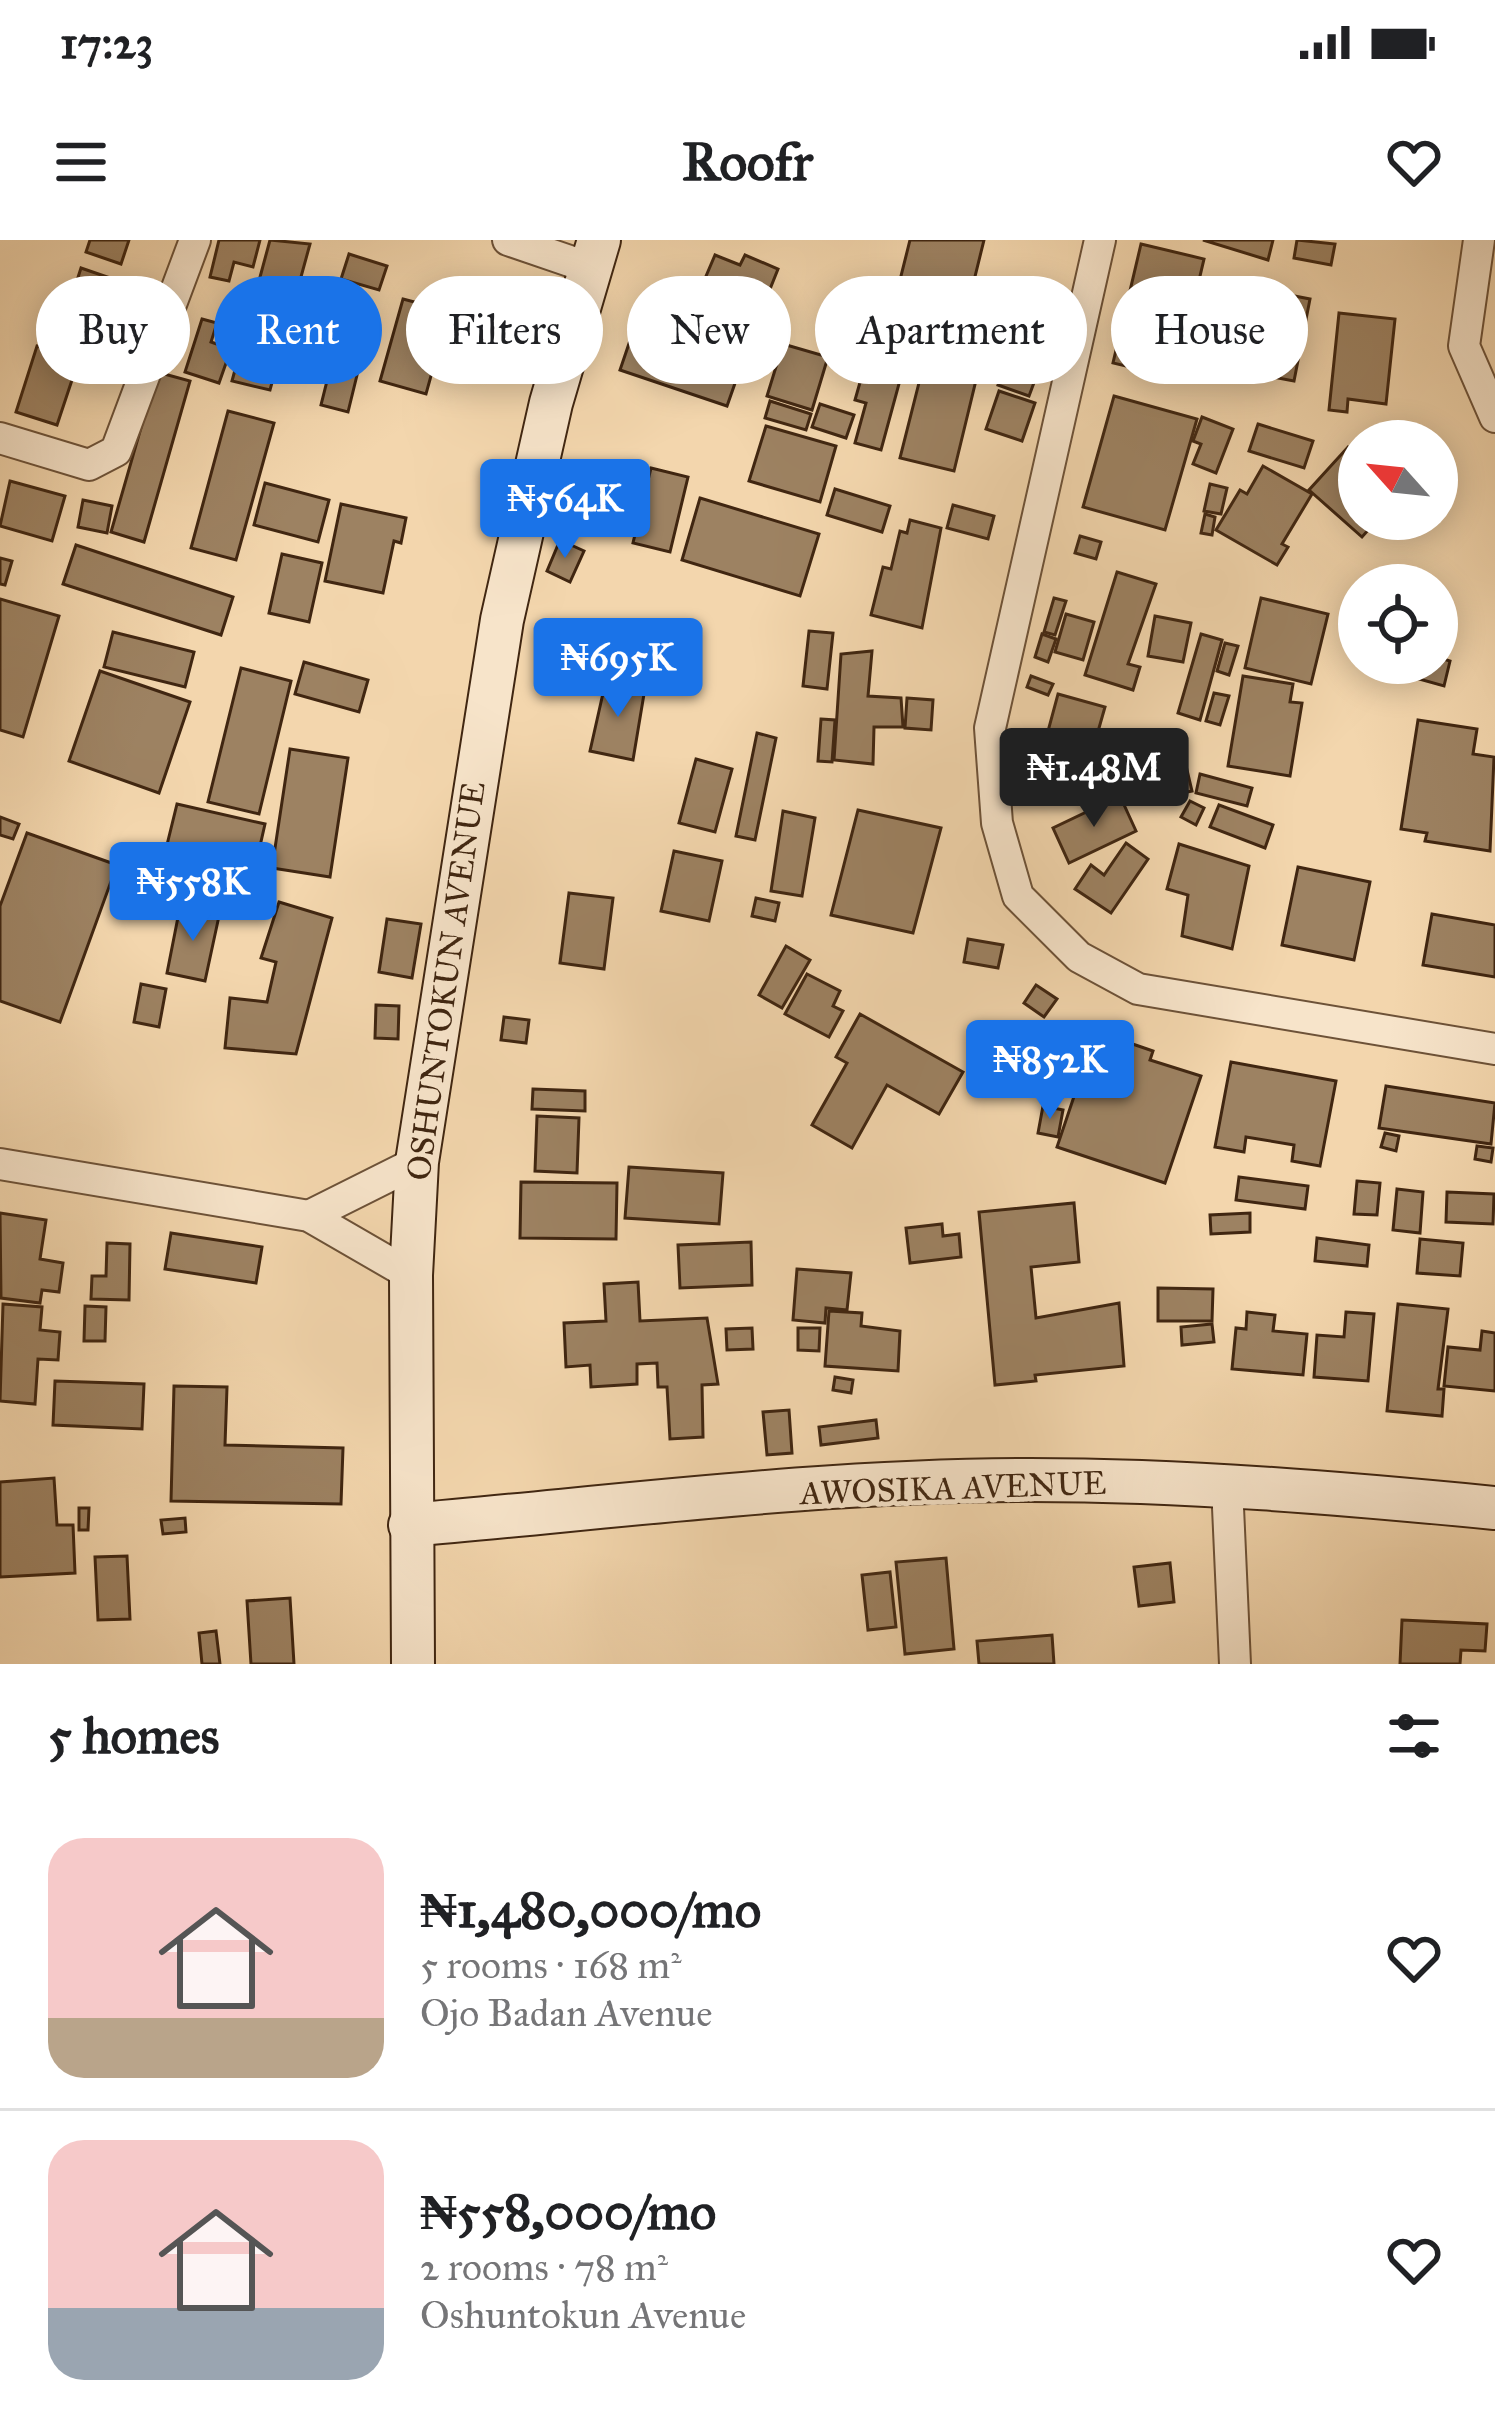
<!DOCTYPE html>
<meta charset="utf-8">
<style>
body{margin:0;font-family:"IM FELL Great Primer",serif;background:#f2f2f2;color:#202124;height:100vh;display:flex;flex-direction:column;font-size:45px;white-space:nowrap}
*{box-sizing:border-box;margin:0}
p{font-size:39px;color:#757577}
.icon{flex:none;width:66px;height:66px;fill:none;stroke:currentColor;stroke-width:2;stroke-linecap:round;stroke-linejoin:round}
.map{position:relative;height:1424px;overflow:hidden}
.side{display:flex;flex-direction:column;background:#fff;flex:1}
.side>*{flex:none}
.banner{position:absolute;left:36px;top:36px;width:1425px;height:108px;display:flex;gap:24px}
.needle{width:78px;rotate:297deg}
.tools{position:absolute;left:1338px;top:180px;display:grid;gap:24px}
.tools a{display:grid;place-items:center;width:120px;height:120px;border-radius:50%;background:#fff;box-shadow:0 6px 30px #0003;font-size:60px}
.price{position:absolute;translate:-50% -102px;padding:0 27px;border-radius:12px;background:#1a73e8;color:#fff;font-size:39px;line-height:78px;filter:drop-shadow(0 3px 6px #0008)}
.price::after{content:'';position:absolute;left:50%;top:72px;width:36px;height:27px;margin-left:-18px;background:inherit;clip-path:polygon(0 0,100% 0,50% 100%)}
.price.selected{background:#222;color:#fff}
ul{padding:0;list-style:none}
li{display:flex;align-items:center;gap:36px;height:300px;padding:0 48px}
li+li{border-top:3px solid #e0e0e0}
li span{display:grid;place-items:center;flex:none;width:336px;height:240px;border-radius:36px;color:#555}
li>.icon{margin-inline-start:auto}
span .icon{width:144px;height:144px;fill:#fffc;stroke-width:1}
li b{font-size:51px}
h2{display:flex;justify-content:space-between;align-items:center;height:144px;padding:0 48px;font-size:51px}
.pill{padding:0 42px;border-radius:54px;background:#fff;box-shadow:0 6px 30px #0003;font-size:42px;line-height:108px}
.pill.selected{background:#1a73e8;color:#fff}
.status{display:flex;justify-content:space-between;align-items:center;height:84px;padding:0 60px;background:#fff;direction:ltr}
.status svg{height:33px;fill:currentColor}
header{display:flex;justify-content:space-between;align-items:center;height:156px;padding:0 48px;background:#fff;font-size:54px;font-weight:700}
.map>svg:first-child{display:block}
.building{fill:#9d8262;stroke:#402611;stroke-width:3}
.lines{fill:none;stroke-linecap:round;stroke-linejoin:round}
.street-casing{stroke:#6d5238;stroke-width:34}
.secondary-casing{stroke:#402611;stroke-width:46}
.street{stroke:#f7e4ca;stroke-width:30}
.secondary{stroke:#f7e4ca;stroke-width:42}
.labels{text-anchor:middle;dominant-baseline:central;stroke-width:10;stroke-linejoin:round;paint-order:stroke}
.street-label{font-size:33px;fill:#402611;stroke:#f7e4ca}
</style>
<div class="status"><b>17:23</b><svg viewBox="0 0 49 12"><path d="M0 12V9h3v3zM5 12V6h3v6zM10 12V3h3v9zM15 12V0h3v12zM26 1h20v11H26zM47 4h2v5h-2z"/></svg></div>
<header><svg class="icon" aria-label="menu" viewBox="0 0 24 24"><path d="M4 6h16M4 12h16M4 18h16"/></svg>Roofr<svg class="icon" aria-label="heart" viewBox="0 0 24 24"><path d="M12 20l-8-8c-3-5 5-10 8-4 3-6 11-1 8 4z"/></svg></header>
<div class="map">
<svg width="1495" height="1424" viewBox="0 0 1495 1424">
<rect width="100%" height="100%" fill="#f3d6ad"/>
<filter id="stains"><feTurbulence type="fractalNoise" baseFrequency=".00167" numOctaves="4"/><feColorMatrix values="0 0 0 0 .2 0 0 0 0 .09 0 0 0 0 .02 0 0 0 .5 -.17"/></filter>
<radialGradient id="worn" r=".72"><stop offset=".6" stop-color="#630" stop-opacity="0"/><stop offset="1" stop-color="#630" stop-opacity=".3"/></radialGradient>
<!-- building -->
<g class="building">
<path d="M90 0H129L121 24 86 12Z"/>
<path d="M219 0H260L253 27 234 22 229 41 210 37Z"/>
<path d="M270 0 310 4 270 150 232 141Z"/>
<path d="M910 0H984L966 73 896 56Z"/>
<path d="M1203 0H1273L1268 20Z"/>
<path d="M1297 0 1335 4 1331 25 1294 18Z"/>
<path d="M1141 4 1204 19 1176 138 1113 123Z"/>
<path d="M349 14 387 26 379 50 341 39Z"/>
<path d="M715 15 740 25 745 15 778 29 762 69 740 60 731 83 741 87 735 101 687 81Z"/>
<path d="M81 28 116 40 93 112 58 100Z"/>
<path d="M1274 52 1310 59 1294 141 1257 134Z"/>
<path d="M403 59 449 71 426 154 380 141Z"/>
<path d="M1216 59 1242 64 1229 129 1204 124 1206 107 1214 108 1221 74 1213 73Z"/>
<path d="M509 65 538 76 528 100 499 88Z"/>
<path d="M1339 73 1395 79 1386 164 1348 159 1347 172 1329 170Z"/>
<path d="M638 77 746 112 727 166 620 130Z"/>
<path d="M202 79 217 83 211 102 231 109 219 143 185 132Z"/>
<path d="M1248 80 1261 83 1255 109 1242 106Z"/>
<path d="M876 86 912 96 881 210 855 203 866 163 855 160Z"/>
<path d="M783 104 828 117 812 170 767 156Z"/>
<path d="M37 106 79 119 57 185 16 172Z"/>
<path d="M332 121 359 127 348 172 321 165Z"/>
<path d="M1007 121 1038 132 1029 156 998 145Z"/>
<path d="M924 123 977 136 954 231 900 218Z"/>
<path d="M157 132 190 141 144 302 111 292Z"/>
<path d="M999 151 1035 163 1022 201 986 189Z"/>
<path d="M1114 156 1197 179 1165 290 1083 267Z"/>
<path d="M770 161 811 174 806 190 765 178Z"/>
<path d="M820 164 854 175 846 198 812 187Z"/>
<path d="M228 171 274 183 236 320 191 308Z"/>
<path d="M1202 177 1233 189 1216 233 1193 224 1201 204 1193 201Z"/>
<path d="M1258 184 1313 201 1304 228 1249 211Z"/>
<path d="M766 186 836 206 820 262 749 241Z"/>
<path d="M1348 207 1359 217V279H1378L1362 297 1309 250Z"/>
<path d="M1263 226 1312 254 1282 304 1288 307 1277 325 1216 290 1240 250 1247 254Z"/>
<path d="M651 228 688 237 670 312 633 303Z"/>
<path d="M10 241 65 256 52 301 0 286Z"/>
<path d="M265 243 329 260 318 302 254 285Z"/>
<path d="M1210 244 1227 248 1221 274 1204 271Z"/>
<path d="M835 249 890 266 882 292 827 275Z"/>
<path d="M700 258 819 294 800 356 682 320Z"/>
<path d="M83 260 112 266 107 293 78 287Z"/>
<path d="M341 264 406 278 401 303 394 301 383 353 325 341Z"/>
<path d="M953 265 994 276 988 299 947 288Z"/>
<path d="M1205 274 1215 277 1212 295 1201 293Z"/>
<path d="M910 280 941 288 922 388 871 375 883 327 891 329 900 291 907 293Z"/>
<path d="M1080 296 1101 302 1096 319 1075 313Z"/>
<path d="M560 300 584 311 570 342 547 331Z"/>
<path d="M76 305 233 357 221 395 63 344Z"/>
<path d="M282 314 322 323 309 382 269 373Z"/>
<path d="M0 318 12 321 5 345 0 344Z"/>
<path d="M1117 332 1156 344 1128 424 1140 427 1133 450 1085 435Z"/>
<path d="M1054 358 1066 361 1055 395 1044 392Z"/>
<path d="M1261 358 1328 374 1311 444 1245 428Z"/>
<path d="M0 359 59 376 23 497 0 490Z"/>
<path d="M1066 374 1094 382 1083 420 1055 412Z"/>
<path d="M1155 376 1191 383 1183 422 1148 416Z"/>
<path d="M809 391 833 393 827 449 803 446Z"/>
<path d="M113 392 194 412 185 447 104 427Z"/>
<path d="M1042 394 1056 399 1048 422 1035 417Z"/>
<path d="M1201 394 1222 400 1200 480 1178 473Z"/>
<path d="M1225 403 1238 406 1229 435 1217 431Z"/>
<path d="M872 411 868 456 901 458 903 487H874L873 524 834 520 841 414Z"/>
<path d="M1437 417 1450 421 1444 446 1419 439 1424 423H1437Z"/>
<path d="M304 422 368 440 359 472 295 454Z"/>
<path d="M241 428 291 441 259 574 208 562Z"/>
<path d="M100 431 190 462 159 553 69 521Z"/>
<path d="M1031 436 1053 444 1048 455 1027 447Z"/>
<path d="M1243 436 1293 444 1290 462 1302 463 1290 536 1228 526Z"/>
<path d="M606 440 645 448 633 520 590 511Z"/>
<path d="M1214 453 1229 456 1220 485 1206 481Z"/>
<path d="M1058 454 1105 467 1083 544 1037 532Z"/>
<path d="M907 458 933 460 931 490 905 488Z"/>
<path d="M821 479 835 480 832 522 818 521Z"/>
<path d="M1418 480 1477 489 1473 514 1494 517 1490 611 1425 601 1427 593 1401 589Z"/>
<path d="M1178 492 1192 551 1162 557 1150 498Z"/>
<path d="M757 493 776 498 755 600 736 596Z"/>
<path d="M290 509 348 518 330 637 272 628Z"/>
<path d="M696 519 732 529 715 592 679 583Z"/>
<path d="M1200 534 1252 548 1247 566 1196 553Z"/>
<path d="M1120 556 1136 591 1069 623 1053 588Z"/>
<path d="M1190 561 1204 568 1196 585 1181 577Z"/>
<path d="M177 564 265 584 253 637 164 617Z"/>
<path d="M1219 565 1273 585 1265 608 1210 587Z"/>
<path d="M858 570 941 588 913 693 831 675Z"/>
<path d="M783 571 815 578 802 656 771 651Z"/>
<path d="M0 577 19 584 13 599 0 595Z"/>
<path d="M27 593 117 625 60 782 0 761V666Z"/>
<path d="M1126 603 1148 619 1111 673 1075 649 1091 625 1104 635Z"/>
<path d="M1179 604 1249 626 1232 709 1182 696 1188 655 1167 649Z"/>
<path d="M674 611 722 621 709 681 661 671Z"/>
<path d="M1298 627 1370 642 1354 720 1282 705Z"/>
<path d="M569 653 613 658 604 729 560 723Z"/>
<path d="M756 658 779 663 775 681 752 676Z"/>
<path d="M279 662 332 678 296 814 225 808 230 758 267 762 276 722 261 718Z"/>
<path d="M180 667 219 676 205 741 167 733Z"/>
<path d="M1432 674 1495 685V737L1423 725Z"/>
<path d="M387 679 421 684 412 738 379 732Z"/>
<path d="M968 699 1003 705 998 728 964 722Z"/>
<path d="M786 706 810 720 782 768 759 755Z"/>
<path d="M807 734 840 751 833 766 843 771 829 797 785 774Z"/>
<path d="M141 744 166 749 159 787 134 782Z"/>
<path d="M1036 745 1057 759 1044 777 1024 763Z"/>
<path d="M376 765 399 766 398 799 375 798Z"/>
<path d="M860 774 963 832 939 874 887 845 852 908 812 885 847 823 836 817Z"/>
<path d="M504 777 529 780 526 803 501 800Z"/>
<path d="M1118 799 1153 811 1150 820 1201 836 1165 943 1057 907 1093 800 1115 808Z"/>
<path d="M1231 822 1336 841 1320 926 1292 921 1294 905 1246 897 1244 912 1215 907Z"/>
<path d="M1050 827 1068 830 1062 857 1044 854Z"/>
<path d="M1386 846 1495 863 1491 904 1379 888Z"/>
<path d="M533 849 585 851V871L532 869Z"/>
<path d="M1043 866 1063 870 1058 897 1038 893Z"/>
<path d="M537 876 579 878 577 933 535 931Z"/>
<path d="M1385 893 1399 896 1396 911 1381 907Z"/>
<path d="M1477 906 1493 908 1491 922 1475 919Z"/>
<path d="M629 927 723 933 719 984 625 978Z"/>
<path d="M1239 937 1308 946 1305 969 1236 960Z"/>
<path d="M1357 941 1380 943 1377 975 1354 974Z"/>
<path d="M521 942 617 943 616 999 520 998Z"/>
<path d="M1397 949 1423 952 1420 993 1393 990Z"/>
<path d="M1447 952 1494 954 1493 984 1446 982Z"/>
<path d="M1074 963 1079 1022 1031 1027 1036 1078 1119 1063 1124 1126 1035 1135 1036 1141 995 1145 979 972Z"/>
<path d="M0 973 46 980 40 1019 63 1023 59 1052 42 1050 40 1063 1 1058Z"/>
<path d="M1250 973V992L1211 994 1210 975Z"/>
<path d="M942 984 943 996 959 994 961 1017 910 1023 906 988Z"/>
<path d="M171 993 262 1007 256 1043 165 1029Z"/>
<path d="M1317 998 1369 1005 1367 1026 1315 1021Z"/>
<path d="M1420 999 1463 1003 1460 1036 1417 1033Z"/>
<path d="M751 1002 752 1045 680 1048 678 1005Z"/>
<path d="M107 1003 130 1004 129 1060 91 1059 92 1036H106Z"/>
<path d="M797 1029 851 1033 847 1070 826 1068 825 1083 793 1080Z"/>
<path d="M638 1042 640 1081 707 1078 718 1144 702 1145 703 1197 670 1199 667 1147H658L657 1123 637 1124V1144L591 1147 590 1125 566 1127 564 1083 606 1081 604 1044Z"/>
<path d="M1158 1048 1213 1049 1212 1081H1158Z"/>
<path d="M3 1064 42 1067 40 1090 60 1092 58 1120 38 1119 35 1164 0 1161Z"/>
<path d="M1398 1064 1448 1069 1438 1149H1444L1442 1176 1387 1171Z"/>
<path d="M85 1066 106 1067 105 1101H84Z"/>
<path d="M829 1071 862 1073 861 1086 900 1091 898 1131 825 1126Z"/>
<path d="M1247 1072 1275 1075 1273 1091 1307 1094 1303 1135 1232 1129 1236 1088 1246 1089Z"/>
<path d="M1346 1072 1374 1074 1368 1141 1314 1137 1317 1095 1344 1097Z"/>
<path d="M1212 1084 1214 1102 1182 1105 1181 1087Z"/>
<path d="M752 1088 753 1109 727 1110 726 1089Z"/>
<path d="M798 1088H820L819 1111 798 1110Z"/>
<path d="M1482 1091 1495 1093V1151L1444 1146 1448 1107 1480 1110Z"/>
<path d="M835 1137 853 1140 851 1153 833 1150Z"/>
<path d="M55 1141 144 1144 142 1189 53 1185Z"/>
<path d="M174 1146 227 1147 225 1205 343 1208 341 1264 171 1261Z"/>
<path d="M789 1170 792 1213 767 1215 763 1172Z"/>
<path d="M876 1180 878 1198 821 1205 819 1187Z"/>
<path d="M54 1238 57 1285H73L75 1333 0 1337V1242Z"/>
<path d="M79 1268H89L88 1290H79Z"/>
<path d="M185 1278 186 1292 163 1294 161 1280Z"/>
<path d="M127 1316 130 1379 98 1380 95 1317Z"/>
<path d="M946 1318 954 1409 905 1414 896 1322Z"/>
<path d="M1170 1323 1174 1362 1139 1366 1134 1327Z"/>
<path d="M890 1332 896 1387 868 1390 862 1335Z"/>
<path d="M290 1358 294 1424H251L247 1361Z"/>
<path d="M1402 1380 1487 1384 1485 1411 1461 1410 1460 1424H1400Z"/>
<path d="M216 1391 220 1424H202L199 1393Z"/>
<path d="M1052 1395 1054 1424H979L977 1401Z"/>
</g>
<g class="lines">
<!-- street casing -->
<g class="street-casing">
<g id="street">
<path d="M508 0 590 28"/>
<path d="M1100 0 990 488 997 583 1018 656 1079 717 1138 749 1495 809"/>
<path d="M1479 0 1464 106 1495 177"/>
<path d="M0 198 89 225 116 211 195 0"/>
<path d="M0 924 309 976 411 1035"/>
<path d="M309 976 417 922"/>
<path d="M1227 1245 1235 1424"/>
</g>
</g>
<!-- secondary casing -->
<g class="secondary-casing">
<g id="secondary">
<path d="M410 1285C616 1267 824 1240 1030 1240 1186 1240 1340 1253 1495 1268"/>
<path d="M413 1424 411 1035 417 922 502 380 551 163 599 0"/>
</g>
</g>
<!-- street -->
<use href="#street" class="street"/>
<!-- secondary -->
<use href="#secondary" class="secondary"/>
</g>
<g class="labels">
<!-- street labels -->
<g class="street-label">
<text transform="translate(446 741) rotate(-82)">OSHUNTOKUN AVENUE</text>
<text transform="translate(953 1248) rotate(-2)">AWOSIKA AVENUE</text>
</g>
</g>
<rect width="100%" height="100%" filter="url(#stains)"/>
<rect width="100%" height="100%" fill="url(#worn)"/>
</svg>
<div class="tools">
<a><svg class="needle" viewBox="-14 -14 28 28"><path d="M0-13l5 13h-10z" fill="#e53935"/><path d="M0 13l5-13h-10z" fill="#757577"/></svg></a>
<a><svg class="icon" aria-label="locate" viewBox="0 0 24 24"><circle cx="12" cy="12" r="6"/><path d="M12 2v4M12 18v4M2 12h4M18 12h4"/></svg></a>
</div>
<b class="price" style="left:565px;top:321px">₦564K</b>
<b class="price" style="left:618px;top:480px">₦695K</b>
<b class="price selected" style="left:1094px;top:590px">₦1.48M</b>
<b class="price" style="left:193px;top:704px">₦558K</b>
<b class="price" style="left:1050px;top:882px">₦852K</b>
<div class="banner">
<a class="pill">Buy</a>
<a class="pill selected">Rent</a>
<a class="pill">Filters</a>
<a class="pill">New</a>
<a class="pill">Apartment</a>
<a class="pill">House</a>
</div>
</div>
<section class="side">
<h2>5 homes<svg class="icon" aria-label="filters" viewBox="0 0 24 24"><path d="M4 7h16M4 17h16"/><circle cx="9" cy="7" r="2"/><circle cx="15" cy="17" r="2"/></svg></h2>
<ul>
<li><span style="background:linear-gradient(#f6c9c9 75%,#b9a48a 0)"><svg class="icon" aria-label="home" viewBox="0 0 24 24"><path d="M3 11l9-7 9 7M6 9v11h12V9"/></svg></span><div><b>₦1,480,000/mo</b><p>5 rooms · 168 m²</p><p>Ojo Badan Avenue</p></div><svg class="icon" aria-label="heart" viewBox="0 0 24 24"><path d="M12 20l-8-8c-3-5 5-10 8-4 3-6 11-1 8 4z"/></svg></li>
<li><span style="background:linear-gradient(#f6c9c9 70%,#9aa5b1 0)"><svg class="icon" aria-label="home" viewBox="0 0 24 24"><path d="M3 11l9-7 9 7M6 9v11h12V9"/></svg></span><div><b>₦558,000/mo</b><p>2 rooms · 78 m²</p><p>Oshuntokun Avenue</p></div><svg class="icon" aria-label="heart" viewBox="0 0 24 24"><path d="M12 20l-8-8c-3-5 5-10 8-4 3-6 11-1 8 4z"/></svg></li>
</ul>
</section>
